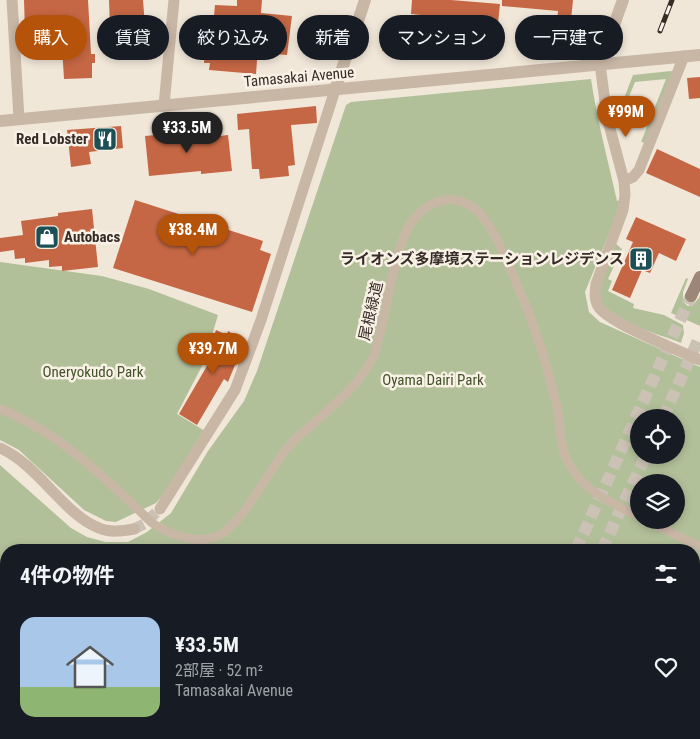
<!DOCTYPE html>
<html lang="ja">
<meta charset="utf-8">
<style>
body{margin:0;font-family:"Roboto Condensed","Noto Sans JP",sans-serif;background:#20242c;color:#f1f3f6;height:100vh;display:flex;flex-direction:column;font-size:19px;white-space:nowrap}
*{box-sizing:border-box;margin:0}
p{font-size:16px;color:#9ea1a6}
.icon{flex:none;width:28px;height:28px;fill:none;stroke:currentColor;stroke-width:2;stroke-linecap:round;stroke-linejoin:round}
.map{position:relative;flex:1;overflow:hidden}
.drawer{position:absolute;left:0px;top:544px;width:700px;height:196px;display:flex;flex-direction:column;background:#171b24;border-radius:20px 20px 0 0;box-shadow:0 2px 8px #0003}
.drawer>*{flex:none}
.hud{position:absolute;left:15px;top:15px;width:670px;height:45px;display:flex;gap:10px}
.buttons{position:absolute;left:630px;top:409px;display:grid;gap:10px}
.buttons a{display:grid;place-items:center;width:55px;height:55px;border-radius:50%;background:#171b24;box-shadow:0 2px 8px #0003;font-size:25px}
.price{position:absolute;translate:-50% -42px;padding:0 11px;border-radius:18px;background:#b45309;color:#fff;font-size:16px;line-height:32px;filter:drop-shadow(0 1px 2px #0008)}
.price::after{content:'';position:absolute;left:50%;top:30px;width:15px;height:11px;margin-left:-8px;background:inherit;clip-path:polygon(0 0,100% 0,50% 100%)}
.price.selected{background:#222;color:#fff}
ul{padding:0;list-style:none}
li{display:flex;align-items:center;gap:15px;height:125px;padding:0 20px}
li+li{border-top:1px solid #363941}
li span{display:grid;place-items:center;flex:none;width:140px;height:100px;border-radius:15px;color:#555}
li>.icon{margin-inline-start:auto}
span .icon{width:60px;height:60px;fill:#fffc;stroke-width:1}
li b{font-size:21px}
h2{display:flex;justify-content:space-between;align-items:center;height:60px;padding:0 20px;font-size:21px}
.chip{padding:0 18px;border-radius:22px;background:#171b24;box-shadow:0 2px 8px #0003;font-size:18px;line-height:45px}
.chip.selected{background:#b45309;color:#fff}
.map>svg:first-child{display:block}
.green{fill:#b2c09a;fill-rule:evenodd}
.building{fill:#c56744}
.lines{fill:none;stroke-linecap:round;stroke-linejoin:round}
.minor-tunnel{stroke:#cbc1b5;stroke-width:11;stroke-dasharray:11 5.5;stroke-linecap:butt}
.secondary-tunnel{stroke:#cbc1b5;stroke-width:12;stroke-dasharray:12 6;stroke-linecap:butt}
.pedestrian{stroke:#c9b7a6;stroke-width:9}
.minor{stroke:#c9b7a6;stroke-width:11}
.tertiary{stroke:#c9b7a6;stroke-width:12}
.secondary{stroke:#9c8677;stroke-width:12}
.rail-casing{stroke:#352b27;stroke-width:5}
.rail{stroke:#f9f1e5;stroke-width:3;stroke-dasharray:9;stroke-linecap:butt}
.labels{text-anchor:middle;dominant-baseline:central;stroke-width:5;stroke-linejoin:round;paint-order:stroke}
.street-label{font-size:15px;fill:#352b27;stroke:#f9f1e5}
.poi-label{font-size:15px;font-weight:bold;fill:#352b27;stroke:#f9f1e5;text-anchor:end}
.park-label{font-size:15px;fill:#43532b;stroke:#f9f1e5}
</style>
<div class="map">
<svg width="700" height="739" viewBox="0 0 700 739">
<rect width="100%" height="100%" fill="#f1e7d9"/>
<!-- green -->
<g class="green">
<path d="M671 71 674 73 646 143 641 142 666 79 635 82 615 131 611 112 619 111 633 75Z"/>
<path d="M591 79C597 120 608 160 617 201L620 200 617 214 585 292 589 312 600 322 700 367V739H0V465L71 528 87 537 105 542H128L147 532 171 513 208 451 244 401 257 371 346 105 351 102ZM639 418H676V455H639ZM639 482H676V520H639ZM6 550H694V734H6Z"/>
<path d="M616 244 622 249 608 279 612 281 608 291 634 304 633 308 664 315 683 325 684 333 681 343C660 334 596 319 599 292 600 280 612 256 616 244Z"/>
<path d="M0 262 102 276 149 289 218 315 204 362 177 414 205 431 170 487 156 503 116 522 106 521 84 510 19 450 0 440Z"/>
<path d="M686 278 688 279 683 292V302L688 306 694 304 700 296V326L671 313Z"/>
</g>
<!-- building -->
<g class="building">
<path d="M24 0H88L91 54H95V63H92V78L64 79 61 30 25 32Z"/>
<path d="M109 0H143L145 26 110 28Z"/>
<path d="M237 0H262L261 13 292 16 287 55 275 54 276 49 258 47 256 74 209 70 210 63H204L206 38 212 37 215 5 237 6Z"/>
<path d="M412 0H451L500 4 495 52 484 51 485 43 458 40 460 19 411 14Z"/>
<path d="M502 0H573L568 49 551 47V50L534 49 532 45 534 30 556 32 558 11 502 6Z"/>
<path d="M389 20 403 24 399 39 401 40 398 52 390 53 382 51 383 48 381 47Z"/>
<path d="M700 77V98L689 99 687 78Z"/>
<path d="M316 106 317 123 291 125 295 165 288 166 289 176 260 179 259 169H252L249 129 238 130 237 114Z"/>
<path d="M121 126 123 148 89 152 91 164 71 167 67 130Z"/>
<path d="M186 132V140L228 135 232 171 201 174V171L149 176 145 136Z"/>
<path d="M657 149 700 169V197L646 173Z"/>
<path d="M135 200 263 241 260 250 271 254 252 312 113 268Z"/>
<path d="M92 209 98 267 62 271V266L49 267V260L25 263V258L15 259 14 250 0 252V238L23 235 21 221 58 216V213Z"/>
<path d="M636 217 686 239 676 261 659 253 650 273 642 270 630 298 612 290 633 242 626 239Z"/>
<path d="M216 330 227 335 228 331 245 341 228 382 224 379 197 425 179 414 211 359 207 358Z"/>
</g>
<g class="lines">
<!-- minor-tunnel -->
<path class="minor-tunnel" d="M134 529 144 524 160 509"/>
<!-- secondary-tunnel -->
<g class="secondary-tunnel">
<path d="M663 418 700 336"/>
<path d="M576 550 691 296"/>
<path d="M602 550 646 455"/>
<path d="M490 739 492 734"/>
<path d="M516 739 519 734"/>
</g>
<!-- pedestrian -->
<g class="pedestrian">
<path d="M0 409C57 431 108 480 152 523 171 535 198 546 220 535 243 523 270 468 289 446 296 437 306 430 314 423 338 402 360 383 374 356 386 316 390 272 405 234 412 219 424 206 440 201 456 196 472 204 483 217 494 231 501 247 508 264 529 309 545 355 556 403 561 422 559 445 568 462 584 492 610 502 639 516"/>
<path d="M646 520 700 547"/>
</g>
<!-- minor -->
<g class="minor">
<path d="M12 0 19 119"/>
<path d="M600 64 607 117 624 181 625 195 623 210 596 284C595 291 594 299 598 306 606 322 680 351 700 360"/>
<path d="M164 105 174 0"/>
<path d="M624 181 633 177 639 170 684 56"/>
<path d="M0 448C39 465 63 514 99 528 110 533 123 531 134 529"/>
<path d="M160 509 235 390 261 320 335 90"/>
</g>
<!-- tertiary -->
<g class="tertiary">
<path d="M600 64 623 0"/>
<path d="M335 90 365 0"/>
<path d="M0 121 700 55"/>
</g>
<!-- secondary -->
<path class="secondary" d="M691 296 700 277"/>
<!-- rail casing -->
<g class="rail-casing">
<path id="rail" d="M660 31 672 0"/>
</g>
<!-- rail -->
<use href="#rail" class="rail"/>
</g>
<!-- icons -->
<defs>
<g id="restaurant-square" transform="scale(1.25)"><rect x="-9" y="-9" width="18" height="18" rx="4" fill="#1d5056" stroke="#f9f1e5"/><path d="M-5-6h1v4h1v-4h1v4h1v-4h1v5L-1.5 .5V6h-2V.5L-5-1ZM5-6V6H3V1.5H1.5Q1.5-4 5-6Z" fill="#fff"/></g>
<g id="shop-square" transform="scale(1.25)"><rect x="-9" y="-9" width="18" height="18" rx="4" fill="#1d5056" stroke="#f9f1e5"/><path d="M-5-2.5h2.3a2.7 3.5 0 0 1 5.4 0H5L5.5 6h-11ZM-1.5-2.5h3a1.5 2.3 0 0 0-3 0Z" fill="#fff"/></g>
<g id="building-square" transform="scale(1.25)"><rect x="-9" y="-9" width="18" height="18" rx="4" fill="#1d5056" stroke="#f9f1e5"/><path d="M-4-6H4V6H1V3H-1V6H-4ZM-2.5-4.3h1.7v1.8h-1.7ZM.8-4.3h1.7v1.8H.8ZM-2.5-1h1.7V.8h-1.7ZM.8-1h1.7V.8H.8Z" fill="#fff"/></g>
</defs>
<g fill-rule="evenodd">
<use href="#restaurant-square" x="105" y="139"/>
<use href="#shop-square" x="47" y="237"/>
<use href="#building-square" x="641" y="259"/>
</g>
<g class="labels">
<!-- street labels -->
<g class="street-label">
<text transform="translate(299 77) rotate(-5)">Tamasakai Avenue</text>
<text transform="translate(371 311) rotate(-77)">尾根緑道</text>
</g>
<!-- poi labels -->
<g class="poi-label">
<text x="88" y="139">Red Lobster</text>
<text x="64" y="237" text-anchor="start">Autobacs</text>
<text x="624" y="259">ライオンズ多摩境ステーションレジデンス</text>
</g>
<!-- park labels -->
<g class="park-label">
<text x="93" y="372">Oneryokudo Park</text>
<text x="433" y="380">Oyama Dairi Park</text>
</g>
</g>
</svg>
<div class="buttons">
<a><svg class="icon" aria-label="locate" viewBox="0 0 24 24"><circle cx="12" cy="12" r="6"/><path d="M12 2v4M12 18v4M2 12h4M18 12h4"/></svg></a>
<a><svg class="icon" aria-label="layers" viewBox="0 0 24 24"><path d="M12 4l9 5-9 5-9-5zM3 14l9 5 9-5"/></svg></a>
</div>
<b class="price" style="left:626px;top:138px">¥99M</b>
<b class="price selected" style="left:187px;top:154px">¥33.5M</b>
<b class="price" style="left:193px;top:256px">¥38.4M</b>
<b class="price" style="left:213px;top:375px">¥39.7M</b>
<div class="hud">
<a class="chip selected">購入</a>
<a class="chip">賃貸</a>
<a class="chip">絞り込み</a>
<a class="chip">新着</a>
<a class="chip">マンション</a>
<a class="chip">一戸建て</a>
</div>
<section class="drawer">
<h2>4件の物件<svg class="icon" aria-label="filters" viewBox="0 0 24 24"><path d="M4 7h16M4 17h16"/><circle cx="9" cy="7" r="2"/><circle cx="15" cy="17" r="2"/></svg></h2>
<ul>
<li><span style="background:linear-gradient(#a9c7e8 70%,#8fb573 0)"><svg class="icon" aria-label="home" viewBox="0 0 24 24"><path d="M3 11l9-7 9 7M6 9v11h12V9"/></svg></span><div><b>¥33.5M</b><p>2部屋 · 52 m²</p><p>Tamasakai Avenue</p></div><svg class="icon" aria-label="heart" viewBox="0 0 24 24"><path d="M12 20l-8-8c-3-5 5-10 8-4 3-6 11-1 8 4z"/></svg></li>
</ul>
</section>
</div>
